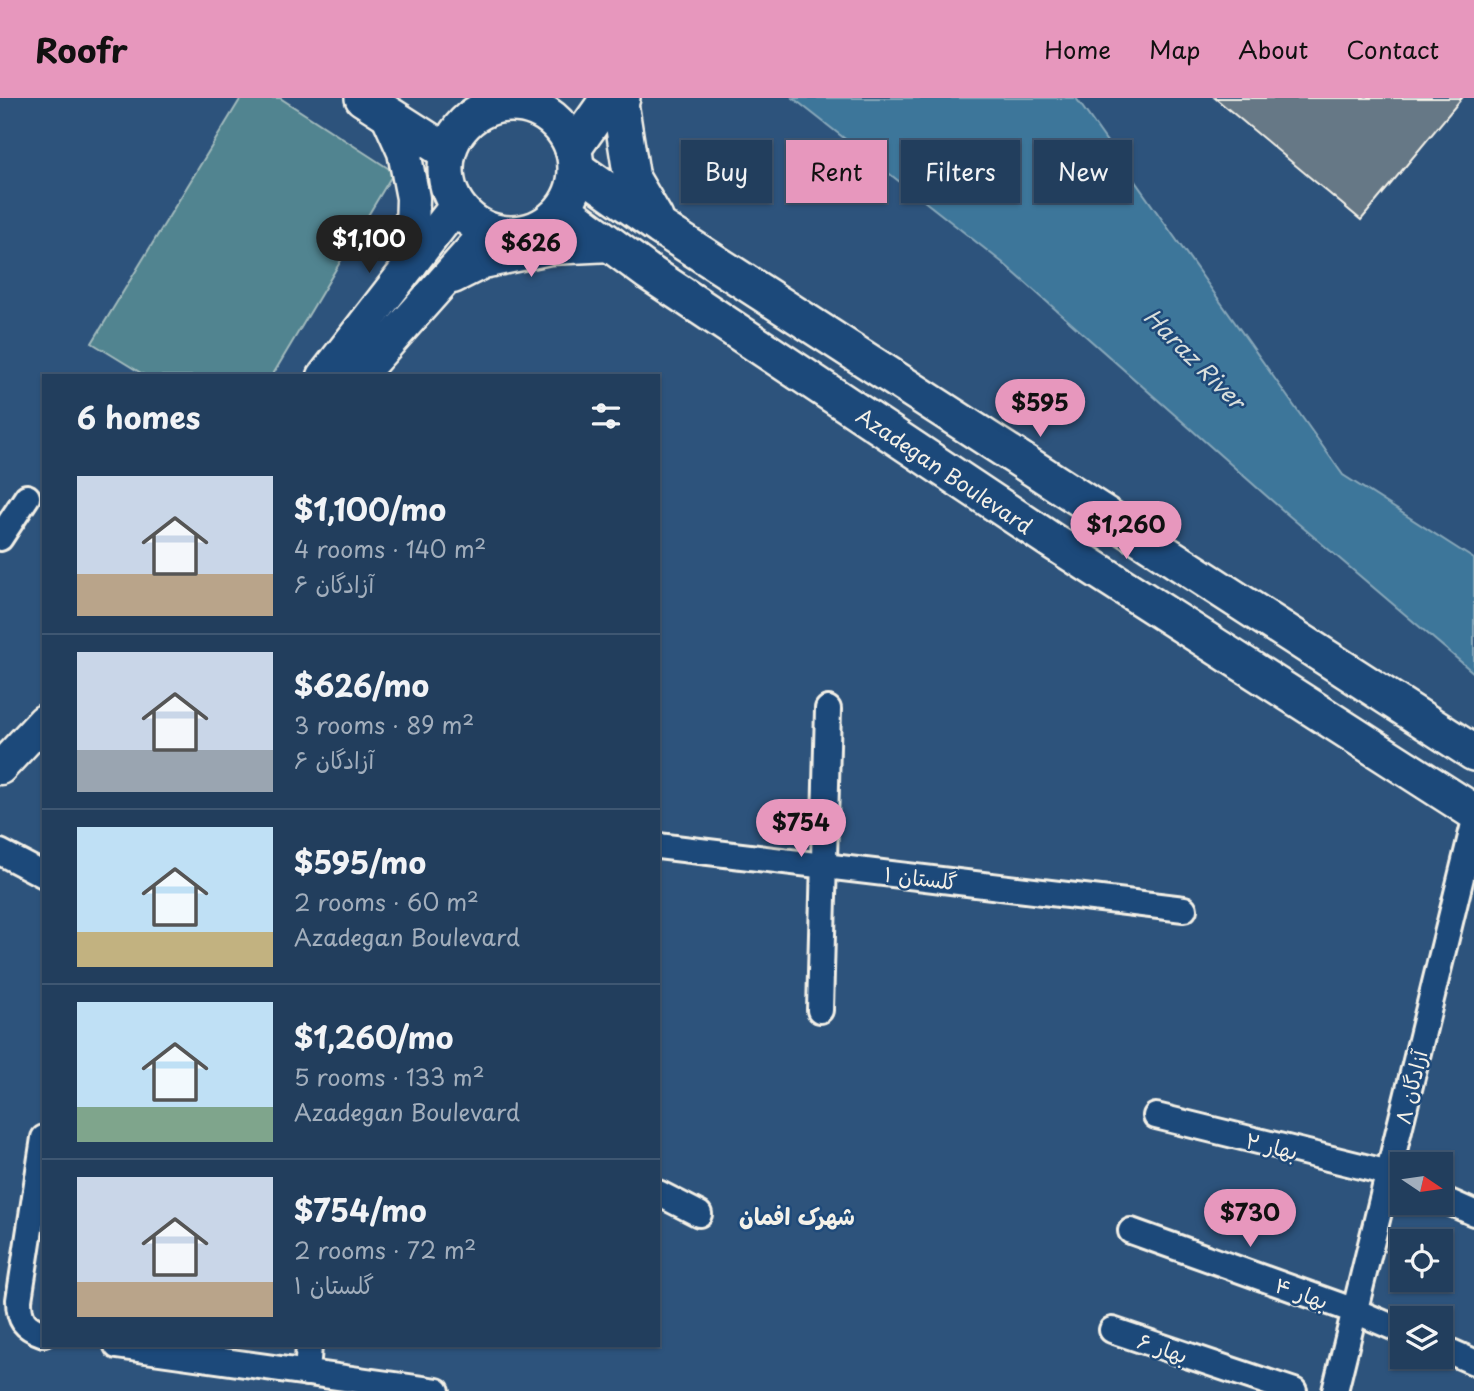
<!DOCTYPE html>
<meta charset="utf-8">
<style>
body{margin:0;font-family:"Playpen Sans","Playpen Sans Arabic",sans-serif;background:#2e4966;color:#f1f3f6;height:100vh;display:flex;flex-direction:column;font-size:26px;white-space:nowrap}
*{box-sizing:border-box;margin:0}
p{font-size:23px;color:#a2aebc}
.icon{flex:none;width:38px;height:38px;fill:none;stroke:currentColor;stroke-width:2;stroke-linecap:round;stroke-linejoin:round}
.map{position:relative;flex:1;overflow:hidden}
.panel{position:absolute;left:42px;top:276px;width:618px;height:973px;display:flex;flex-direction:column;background:#223e5d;border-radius:0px;box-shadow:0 2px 5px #0004,0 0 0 2px #3f5772}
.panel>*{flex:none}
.top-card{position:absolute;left:681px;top:42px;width:665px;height:63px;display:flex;gap:14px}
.needle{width:46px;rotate:103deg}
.fabs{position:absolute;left:1390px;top:1054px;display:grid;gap:14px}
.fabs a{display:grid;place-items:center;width:63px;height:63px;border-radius:0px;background:#223e5d;box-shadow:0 2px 5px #0004,0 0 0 2px #3f5772;font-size:35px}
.price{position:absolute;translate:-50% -60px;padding:0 16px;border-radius:24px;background:#e797bd;color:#111;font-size:23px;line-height:46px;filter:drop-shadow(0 2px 4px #0008)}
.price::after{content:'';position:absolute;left:50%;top:42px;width:21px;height:16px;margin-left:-10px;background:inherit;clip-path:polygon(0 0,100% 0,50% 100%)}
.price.current{background:#222;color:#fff}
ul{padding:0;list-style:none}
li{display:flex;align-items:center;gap:21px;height:175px;padding:0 35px}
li+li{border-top:2px solid #3f5772}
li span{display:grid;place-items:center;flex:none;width:196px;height:140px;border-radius:0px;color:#555}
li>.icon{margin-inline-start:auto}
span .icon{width:84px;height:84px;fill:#fffc;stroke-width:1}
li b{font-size:30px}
h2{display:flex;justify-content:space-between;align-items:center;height:84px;padding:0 35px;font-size:30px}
.pill{padding:0 24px;border-radius:0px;background:#223e5d;box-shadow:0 2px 5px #0004,0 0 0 2px #3f5772;font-size:24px;line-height:63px}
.pill.current{background:#e797bd;color:#111}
header{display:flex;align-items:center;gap:42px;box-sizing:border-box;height:98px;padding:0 35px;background:#e797bd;color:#111}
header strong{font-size:33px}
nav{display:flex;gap:38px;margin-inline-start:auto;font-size:24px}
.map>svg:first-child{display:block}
.green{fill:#518490;stroke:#a2babc;stroke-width:2}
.water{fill:#3e769a;stroke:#87a7b9;stroke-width:2}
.building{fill:#667886;stroke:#f4f1e8;stroke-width:2}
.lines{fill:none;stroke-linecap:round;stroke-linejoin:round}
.minor-casing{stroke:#f4f1e8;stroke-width:30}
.tertiary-casing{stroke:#f4f1e8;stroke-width:37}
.secondary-casing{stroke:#f4f1e8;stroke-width:40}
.minor{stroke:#1f4a7a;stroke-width:24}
.tertiary{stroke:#1f4a7a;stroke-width:32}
.secondary{stroke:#1f4a7a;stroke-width:35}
.labels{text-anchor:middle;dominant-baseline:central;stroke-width:5;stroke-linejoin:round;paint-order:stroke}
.street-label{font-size:21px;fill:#f4f1e8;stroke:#1f4a7a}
.water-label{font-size:23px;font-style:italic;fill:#d9dfdc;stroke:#1f4a7a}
.neighbourhood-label{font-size:23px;font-weight:bold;fill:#f4f1e8;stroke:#1f4a7a}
</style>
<header>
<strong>Roofr</strong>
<nav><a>Home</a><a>Map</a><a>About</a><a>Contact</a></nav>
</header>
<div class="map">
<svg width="1474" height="1293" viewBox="0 0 1474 1293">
<rect width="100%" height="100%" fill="#2d537c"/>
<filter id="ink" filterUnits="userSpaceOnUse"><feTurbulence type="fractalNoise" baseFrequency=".0143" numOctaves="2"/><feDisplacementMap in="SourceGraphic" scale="14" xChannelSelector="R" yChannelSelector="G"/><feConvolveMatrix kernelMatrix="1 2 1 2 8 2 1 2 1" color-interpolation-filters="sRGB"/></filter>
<g filter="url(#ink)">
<!-- green -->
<path class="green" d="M241 0H280L394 74 272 278H146L92 245Z"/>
<!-- water -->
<path class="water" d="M793 0H1076L1343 377 1474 461V575L1287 416 1003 165Z"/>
<!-- building -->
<path class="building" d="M1215 0H1462L1361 122Z"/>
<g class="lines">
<!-- minor casing -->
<g class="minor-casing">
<g id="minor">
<path d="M0 440 27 399"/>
<path d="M658 748 1184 811"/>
<path d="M0 754 44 777"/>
<path d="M820 912 828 611"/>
<path d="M1156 1018 1389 1075 1401 1081"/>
<path d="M44 1040 19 1202C19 1222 24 1229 44 1236"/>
<path d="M658 1095 699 1116"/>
<path d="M1440 1100 1474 1115"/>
<path d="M1131 1133 1355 1213 1402 1233"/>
<path d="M1112 1232 1294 1293"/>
<path d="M117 1248 437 1293"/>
<path d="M1440 1249 1474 1264"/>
<path d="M307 1275 309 1248"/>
<path d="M1335 1293 1474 726"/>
</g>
</g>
<!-- tertiary casing -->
<g class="tertiary-casing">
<g id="tertiary">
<path d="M387 16 404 54 413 100 411 166"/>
<path d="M453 179 483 164 550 150 611 147"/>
<path d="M324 278 456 108"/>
<path d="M359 278 488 133"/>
<path d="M0 670 44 623"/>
</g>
</g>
<!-- secondary casing -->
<g class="secondary-casing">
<g id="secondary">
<path d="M363 0 447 54"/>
<path d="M622 0 620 5 632 81 655 120"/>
<circle cx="511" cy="71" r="65"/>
<path d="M573 51 609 0"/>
<path d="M577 71 660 129 1474 655"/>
<path d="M563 111 648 174 1052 443 1474 714"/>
</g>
</g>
<!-- minor -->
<use href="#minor" class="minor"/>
<!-- tertiary -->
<use href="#tertiary" class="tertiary"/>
<!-- secondary -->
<use href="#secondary" class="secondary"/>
</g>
</g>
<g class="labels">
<!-- street labels -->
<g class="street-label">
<text transform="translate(945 372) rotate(34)">Azadegan Boulevard</text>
<text transform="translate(921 779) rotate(7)">گلستان ۱</text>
<text transform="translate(1410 989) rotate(-76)">آزادگان ۸</text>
<text transform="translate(1272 1047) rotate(14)">بهار ۲</text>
<text transform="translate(1302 1194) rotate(20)">بهار ۴</text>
<text transform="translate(1163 1249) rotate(19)">بهار ۶</text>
</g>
<!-- water labels -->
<g class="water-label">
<text transform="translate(1195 260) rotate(45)">Haraz River</text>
</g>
<!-- neighbourhood labels -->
<g class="neighbourhood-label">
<text x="797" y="1117">شهرک افمان</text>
</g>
</g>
</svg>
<div class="fabs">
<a><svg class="needle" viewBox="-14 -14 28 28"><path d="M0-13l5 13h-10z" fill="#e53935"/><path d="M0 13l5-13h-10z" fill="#a2aebc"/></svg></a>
<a><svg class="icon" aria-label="locate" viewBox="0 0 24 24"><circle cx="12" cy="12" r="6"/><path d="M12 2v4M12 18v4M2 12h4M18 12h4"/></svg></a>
<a><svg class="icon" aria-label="layers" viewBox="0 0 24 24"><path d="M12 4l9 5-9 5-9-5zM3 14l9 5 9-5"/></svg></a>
</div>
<b class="price current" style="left:369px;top:177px">$1,100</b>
<b class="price" style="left:531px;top:181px">$626</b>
<b class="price" style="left:1040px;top:341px">$595</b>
<b class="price" style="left:1126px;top:463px">$1,260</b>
<b class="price" style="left:801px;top:761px">$754</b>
<b class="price" style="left:1250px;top:1151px">$730</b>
<div class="top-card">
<a class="pill">Buy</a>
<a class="pill current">Rent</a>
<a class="pill">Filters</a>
<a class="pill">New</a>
</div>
<section class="panel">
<h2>6 homes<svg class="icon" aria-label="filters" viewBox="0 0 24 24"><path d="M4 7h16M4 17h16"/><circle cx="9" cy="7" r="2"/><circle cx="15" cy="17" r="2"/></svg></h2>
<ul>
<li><span style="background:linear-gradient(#c9d6e8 70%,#b9a48a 0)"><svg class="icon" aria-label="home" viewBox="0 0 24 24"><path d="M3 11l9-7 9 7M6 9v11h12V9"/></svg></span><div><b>$1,100/mo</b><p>4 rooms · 140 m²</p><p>آزادگان ۶</p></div></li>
<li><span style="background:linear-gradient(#c9d6e8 70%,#9aa5b1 0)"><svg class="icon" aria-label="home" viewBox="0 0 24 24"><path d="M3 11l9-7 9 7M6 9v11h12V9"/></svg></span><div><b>$626/mo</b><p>3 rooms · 89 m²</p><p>آزادگان ۶</p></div></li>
<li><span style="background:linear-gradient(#bfe0f5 75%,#c2b280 0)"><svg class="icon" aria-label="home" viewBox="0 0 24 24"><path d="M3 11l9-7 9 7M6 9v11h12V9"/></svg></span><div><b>$595/mo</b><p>2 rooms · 60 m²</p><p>Azadegan Boulevard</p></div></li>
<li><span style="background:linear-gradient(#bfe0f5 75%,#7fa58c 0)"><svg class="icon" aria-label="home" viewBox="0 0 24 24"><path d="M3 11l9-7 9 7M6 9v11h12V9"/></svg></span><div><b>$1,260/mo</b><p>5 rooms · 133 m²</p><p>Azadegan Boulevard</p></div></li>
<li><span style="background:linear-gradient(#c9d6e8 75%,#b9a48a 0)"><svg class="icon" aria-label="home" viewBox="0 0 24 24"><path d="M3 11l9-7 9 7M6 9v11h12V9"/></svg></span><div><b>$754/mo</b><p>2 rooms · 72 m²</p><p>گلستان ۱</p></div></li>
</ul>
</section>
</div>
